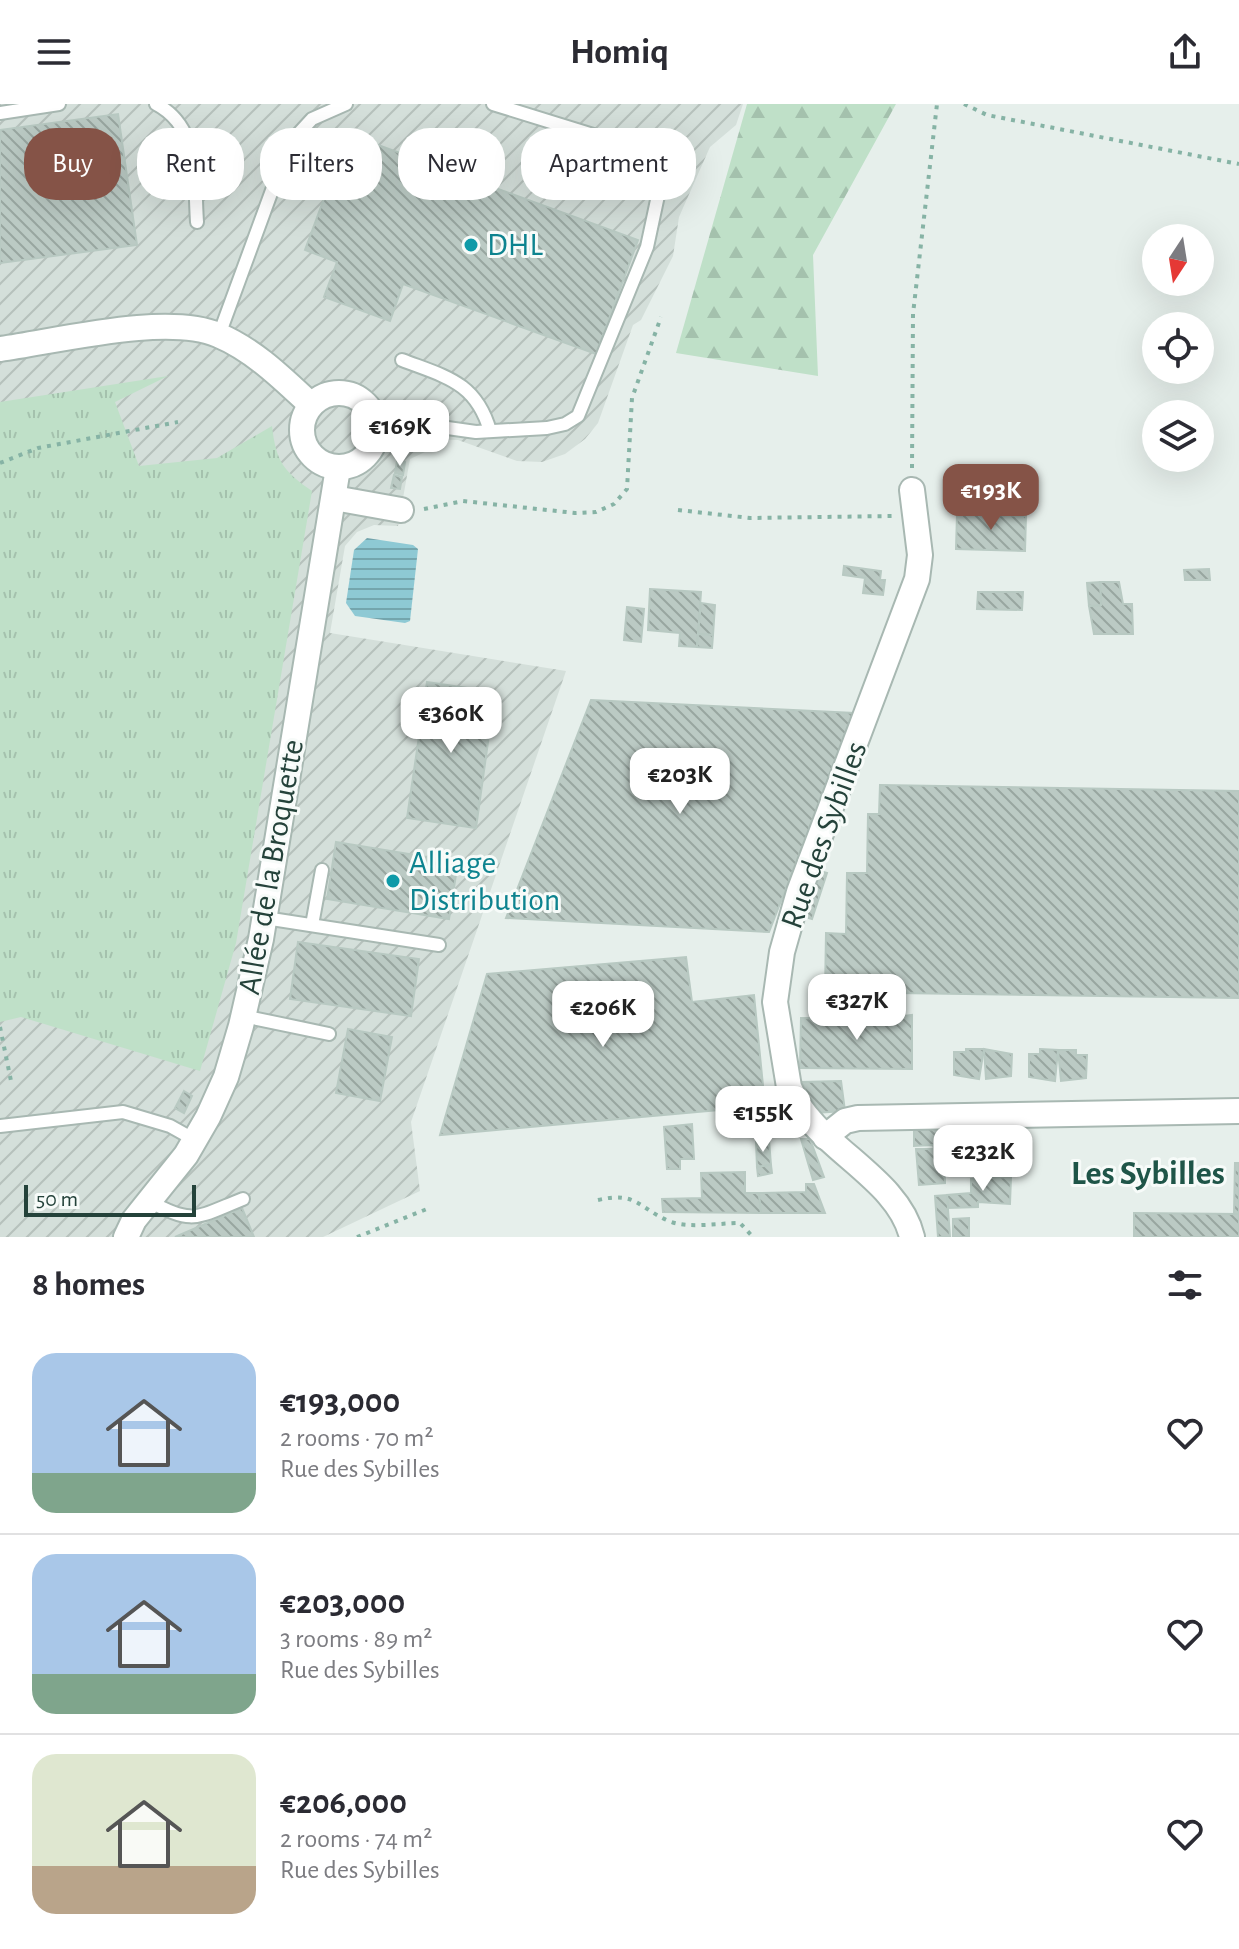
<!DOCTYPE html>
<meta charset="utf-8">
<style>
body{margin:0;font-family:"Alegreya Sans",sans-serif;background:#f7f7f7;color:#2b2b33;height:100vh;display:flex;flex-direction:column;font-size:30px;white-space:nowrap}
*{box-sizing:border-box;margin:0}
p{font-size:26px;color:#7c7c81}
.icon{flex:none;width:44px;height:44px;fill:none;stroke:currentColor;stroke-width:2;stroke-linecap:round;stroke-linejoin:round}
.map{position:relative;height:1133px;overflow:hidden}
.drawer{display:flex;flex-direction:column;background:#fff;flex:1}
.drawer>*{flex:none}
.banner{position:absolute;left:24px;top:24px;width:800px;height:72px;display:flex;gap:16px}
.needle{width:52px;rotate:192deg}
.tools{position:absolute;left:1142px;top:120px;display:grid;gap:16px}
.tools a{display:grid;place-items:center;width:72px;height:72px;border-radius:50%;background:#fff;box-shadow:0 8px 32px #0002;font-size:40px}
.scale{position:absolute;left:24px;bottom:20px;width:172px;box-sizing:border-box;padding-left:8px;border:4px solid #24423a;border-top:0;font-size:22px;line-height:28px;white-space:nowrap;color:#24423a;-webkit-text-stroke:6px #f7fbf9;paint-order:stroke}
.price{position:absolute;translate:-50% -68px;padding:0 18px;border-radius:16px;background:#fff;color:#222;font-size:26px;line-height:52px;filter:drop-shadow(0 2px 4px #0008)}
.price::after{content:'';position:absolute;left:50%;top:48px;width:24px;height:18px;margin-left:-12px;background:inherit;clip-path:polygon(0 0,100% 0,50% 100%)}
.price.selected{background:#855347;color:#fff}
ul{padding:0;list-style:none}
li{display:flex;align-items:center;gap:24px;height:200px;padding:0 32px}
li+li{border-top:2px solid #e1e1e2}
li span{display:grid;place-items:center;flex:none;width:224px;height:160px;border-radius:24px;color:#555}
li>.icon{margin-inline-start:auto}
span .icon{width:96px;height:96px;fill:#fffc;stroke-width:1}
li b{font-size:34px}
h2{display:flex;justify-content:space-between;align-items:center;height:96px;padding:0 32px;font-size:34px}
.pill{padding:0 28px;border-radius:32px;background:#fff;box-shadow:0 8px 32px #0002;font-size:28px;line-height:72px}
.pill.selected{background:#855347;color:#fff}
header{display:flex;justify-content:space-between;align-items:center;height:104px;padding:0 32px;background:#fff;font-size:36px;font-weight:700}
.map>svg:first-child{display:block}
.industrial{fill:url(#industrial-furrows)}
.grass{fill:url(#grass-tufts)}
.forest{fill:url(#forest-firs)}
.water{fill:url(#water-rules)}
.building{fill:url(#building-back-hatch);stroke:#b8c9c2;stroke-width:2}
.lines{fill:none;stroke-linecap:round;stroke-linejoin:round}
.lane-casing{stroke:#a8b8b2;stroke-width:16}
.street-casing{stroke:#a8b8b2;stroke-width:28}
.path{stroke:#86b3a5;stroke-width:4;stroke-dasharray:4 6;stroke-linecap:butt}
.lane{stroke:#fff;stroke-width:12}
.street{stroke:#fff;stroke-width:24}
.culture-dot{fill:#0f9aa8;stroke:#f7fbf9;stroke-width:3}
.labels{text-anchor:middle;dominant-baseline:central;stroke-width:6;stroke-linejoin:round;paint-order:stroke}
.culture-label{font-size:32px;fill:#0d838f;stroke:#f7fbf9;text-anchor:start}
.street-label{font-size:32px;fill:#24423a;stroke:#f7fbf9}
.neighbourhood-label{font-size:34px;font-weight:bold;fill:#1f5548;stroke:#f7fbf9}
</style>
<header><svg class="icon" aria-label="menu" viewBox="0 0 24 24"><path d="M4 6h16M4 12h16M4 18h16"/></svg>Homiq<svg class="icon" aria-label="share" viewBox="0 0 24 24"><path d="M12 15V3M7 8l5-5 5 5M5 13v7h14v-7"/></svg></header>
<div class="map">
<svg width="1239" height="1133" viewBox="0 0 1239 1133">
<defs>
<pattern id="industrial-furrows" width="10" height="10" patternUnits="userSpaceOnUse" patternTransform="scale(2)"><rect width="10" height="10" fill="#d4dfda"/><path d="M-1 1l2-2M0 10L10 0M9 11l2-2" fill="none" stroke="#b6c1bc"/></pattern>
<pattern id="grass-tufts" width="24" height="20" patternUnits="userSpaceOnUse" patternTransform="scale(2)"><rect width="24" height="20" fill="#bfe0c8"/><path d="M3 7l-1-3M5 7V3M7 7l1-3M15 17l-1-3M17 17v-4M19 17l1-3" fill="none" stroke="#a4c1ad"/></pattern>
<pattern id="forest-firs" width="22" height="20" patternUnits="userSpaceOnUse" patternTransform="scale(2)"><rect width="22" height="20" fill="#bfe0c8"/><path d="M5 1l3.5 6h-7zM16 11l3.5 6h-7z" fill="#a4c1ad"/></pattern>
<pattern id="water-rules" width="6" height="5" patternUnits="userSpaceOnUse" patternTransform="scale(2)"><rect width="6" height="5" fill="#8ec9d4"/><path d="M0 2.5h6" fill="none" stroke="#74a5ad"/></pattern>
<pattern id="building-back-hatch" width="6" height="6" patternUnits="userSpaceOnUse" patternTransform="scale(2)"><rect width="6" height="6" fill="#bbcac4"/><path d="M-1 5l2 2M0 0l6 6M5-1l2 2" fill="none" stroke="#98a6a0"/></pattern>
</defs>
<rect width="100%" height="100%" fill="#e6efeb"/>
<!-- industrial -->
<path class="industrial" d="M0 0H743L736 21 710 43 679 113 673 152 641 216 633 221 598 319 585 335 565 350 542 358 517 357 458 336 419 335 425 348 410 355 398 422 374 421 357 428 345 442 330 529 566 567 411 1018 420 1087 323 1133H0Z"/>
<!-- grass -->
<path class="grass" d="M168 272 115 298 139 362 217 354 272 322C276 357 283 367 312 387L236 839 200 967 21 913 0 918V298Z"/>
<!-- forest -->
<path class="forest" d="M747 0H896L813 151 818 272 676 249Z"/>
<!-- water -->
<path class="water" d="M367 434 413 441 418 445 410 517 405 519 355 512 346 499 354 446Z"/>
<!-- building -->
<g class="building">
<path d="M118 10 137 141 0 159V26Z"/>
<path d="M348 30 638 136 596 250 403 180 390 217 324 193 337 158 305 146Z"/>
<path d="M397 357 405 358 403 371 395 369Z"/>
<path d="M394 371 402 373 400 385 391 384Z"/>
<path d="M957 410 1026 412 1025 447 956 445Z"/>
<path d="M844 462 881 467 880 476H885L883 491 863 489 865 474 843 471Z"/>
<path d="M1209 465 1210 476H1185L1184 466Z"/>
<path d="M1100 478H1119L1123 500H1132L1133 530H1094L1089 502 1101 501Z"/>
<path d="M1100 478 1101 501 1089 502 1087 479Z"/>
<path d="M650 485 701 488 697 543 679 542 680 529 648 526Z"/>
<path d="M978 488H1023L1022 506 977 505Z"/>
<path d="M701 499 715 501 713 531 698 530Z"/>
<path d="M627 503 644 505 641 538 624 536Z"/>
<path d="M698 530 713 531 712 544 697 543Z"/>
<path d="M427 578 495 588 476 724 407 714Z"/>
<path d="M591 596 854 609 769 828 506 814Z"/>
<path d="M880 681 1239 687V894L825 888 826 829 846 830 847 769H867L868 710H879Z"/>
<path d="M336 738 458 758 449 815 327 795Z"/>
<path d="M816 766 827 769 812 815 802 812Z"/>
<path d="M298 838 419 855 411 912 290 895Z"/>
<path d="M686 853 692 898 754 891 765 1002 440 1031 487 870Z"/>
<path d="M870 905H888V914L912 911V965L800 964 801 914 870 915Z"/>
<path d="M348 925 392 933 380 997 336 989Z"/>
<path d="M966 945H984L979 975 954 971V948H966Z"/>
<path d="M984 945 1012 950 1011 972 986 975Z"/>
<path d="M1040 945 1058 946 1055 977 1029 973V950H1040Z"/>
<path d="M1058 946H1076V951H1087L1086 974 1061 977Z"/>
<path d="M841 977 845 1007 814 1009 802 978Z"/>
<path d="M184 987 192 992 184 1009 175 1004Z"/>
<path d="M692 1020 694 1055H680V1065H667L664 1023Z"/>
<path d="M963 1021 964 1046 944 1047 943 1022Z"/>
<path d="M943 1022 945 1079 919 1081 916 1045H934L933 1041 914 1042V1023Z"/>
<path d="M801 1035H810L824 1073 813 1076Z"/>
<path d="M769 1036 771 1061 757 1063 756 1038Z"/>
<path d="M1235 1059H1239V1110H1234Z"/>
<path d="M771 1061 772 1069 758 1072 757 1063Z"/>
<path d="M745 1068V1089H759L761 1109 663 1108 662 1095 702 1094 701 1069Z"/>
<path d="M1011 1073 1010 1100 978 1098V1103L948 1104 947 1091 971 1089V1075Z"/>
<path d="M806 1080H814L825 1109H761L759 1089 806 1088Z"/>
<path d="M947 1091 950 1133H938L935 1092Z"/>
<path d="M242 1104 254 1133H175Z"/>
<path d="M1134 1109 1239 1110V1133H1134Z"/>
<path d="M969 1114V1133H953V1115Z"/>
</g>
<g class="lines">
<!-- lane casing -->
<g class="lane-casing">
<g id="lane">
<path d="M156 0C200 23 194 74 197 118"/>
<path d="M0 9 59 0"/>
<path d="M219 231 289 40 312 15 346 0"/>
<path d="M402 256C446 273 476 278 490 327"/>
<path d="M377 328 419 320 476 328 547 324 565 320 578 312 647 143 663 68 660 56 648 48 493 0"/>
<path d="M265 814 439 841"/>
<path d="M312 821 322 766"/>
<path d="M243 912 329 930"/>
<path d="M0 1022 123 1008 170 1022 195 1036"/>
<path d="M149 1097C194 1122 197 1113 243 1095"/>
</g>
</g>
<!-- street casing -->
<g class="street-casing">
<g id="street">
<path d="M0 245C58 237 167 209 218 231 254 246 283 275 311 301"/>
<circle cx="339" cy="326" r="37"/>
<path d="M334 394 401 406"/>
<path d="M825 1033 845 1017 858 1014 1239 1007"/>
<path d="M126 1133 134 1116 186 1051 208 1013 226 973 241 922 261 835 338 364"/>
<path d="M912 1133C898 1072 813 1043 789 983L775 898 782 848 799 788 917 475 920 451 912 386"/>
</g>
</g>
<!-- path -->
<g class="path">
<path d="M964 0 987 11 1239 60"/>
<path d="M0 359 38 344 178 318"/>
<path d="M912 364 913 210 937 0"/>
<path d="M424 405 463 397 575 409 596 408 614 400 627 385 632 294 661 213"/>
<path d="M678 406 750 414 893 412"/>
<path d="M0 923 11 977"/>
<path d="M598 1096C637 1087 638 1104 669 1117 687 1125 719 1119 740 1119L753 1133"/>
<path d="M357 1133 427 1105"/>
</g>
<!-- lane -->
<use href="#lane" class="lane"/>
<!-- street -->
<use href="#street" class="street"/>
</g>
<!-- markers -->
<g class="culture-dot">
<circle cx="471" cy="141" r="8"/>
<circle cx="393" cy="777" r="8"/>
</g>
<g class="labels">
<!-- culture labels -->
<g class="culture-label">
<text x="487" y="141">DHL</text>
<text x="409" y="759">Alliage<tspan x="409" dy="37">Distribution</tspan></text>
</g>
<!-- street labels -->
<g class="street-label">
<text transform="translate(824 731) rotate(-70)">Rue des Sybilles</text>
<text transform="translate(271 763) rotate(-80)">Allée de la Broquette</text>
</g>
<!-- neighbourhood labels -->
<g class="neighbourhood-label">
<text x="1148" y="1070">Les Sybilles</text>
</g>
</g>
</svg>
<div class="tools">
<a><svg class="needle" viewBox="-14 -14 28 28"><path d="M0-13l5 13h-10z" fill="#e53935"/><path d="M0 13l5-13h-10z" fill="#7c7c81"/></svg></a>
<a><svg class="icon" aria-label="locate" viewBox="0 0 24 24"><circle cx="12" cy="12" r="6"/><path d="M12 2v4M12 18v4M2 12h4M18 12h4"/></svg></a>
<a><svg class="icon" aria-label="layers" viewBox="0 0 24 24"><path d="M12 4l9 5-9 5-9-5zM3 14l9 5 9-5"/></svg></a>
</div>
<div class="scale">50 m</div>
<b class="price" style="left:400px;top:364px">€169K</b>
<b class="price selected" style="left:991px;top:428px">€193K</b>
<b class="price" style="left:451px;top:651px">€360K</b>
<b class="price" style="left:680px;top:712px">€203K</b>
<b class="price" style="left:857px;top:938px">€327K</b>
<b class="price" style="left:603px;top:945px">€206K</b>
<b class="price" style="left:763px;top:1050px">€155K</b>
<b class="price" style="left:983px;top:1089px">€232K</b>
<div class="banner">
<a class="pill selected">Buy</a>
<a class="pill">Rent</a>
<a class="pill">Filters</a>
<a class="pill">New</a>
<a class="pill">Apartment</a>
</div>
</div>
<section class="drawer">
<h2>8 homes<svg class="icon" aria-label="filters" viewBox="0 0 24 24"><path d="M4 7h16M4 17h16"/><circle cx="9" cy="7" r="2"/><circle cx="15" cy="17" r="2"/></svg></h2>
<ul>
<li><span style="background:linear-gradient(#a9c7e8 75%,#7fa58c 0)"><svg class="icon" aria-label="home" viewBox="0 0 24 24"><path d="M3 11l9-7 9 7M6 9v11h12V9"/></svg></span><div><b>€193,000</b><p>2 rooms · 70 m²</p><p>Rue des Sybilles</p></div><svg class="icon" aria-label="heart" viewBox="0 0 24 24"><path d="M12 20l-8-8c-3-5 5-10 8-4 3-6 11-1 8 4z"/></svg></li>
<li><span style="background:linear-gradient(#a9c7e8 75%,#7fa58c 0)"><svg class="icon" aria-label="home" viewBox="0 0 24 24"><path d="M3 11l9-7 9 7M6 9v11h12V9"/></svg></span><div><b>€203,000</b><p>3 rooms · 89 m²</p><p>Rue des Sybilles</p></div><svg class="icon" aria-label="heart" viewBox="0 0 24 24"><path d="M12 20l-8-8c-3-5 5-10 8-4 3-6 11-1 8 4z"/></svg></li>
<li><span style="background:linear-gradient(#dfe7d0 70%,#b9a48a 0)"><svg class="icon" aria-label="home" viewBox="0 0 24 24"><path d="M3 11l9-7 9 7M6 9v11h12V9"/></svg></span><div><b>€206,000</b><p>2 rooms · 74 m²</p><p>Rue des Sybilles</p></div><svg class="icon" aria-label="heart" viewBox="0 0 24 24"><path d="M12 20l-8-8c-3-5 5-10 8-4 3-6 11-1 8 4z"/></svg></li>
</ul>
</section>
